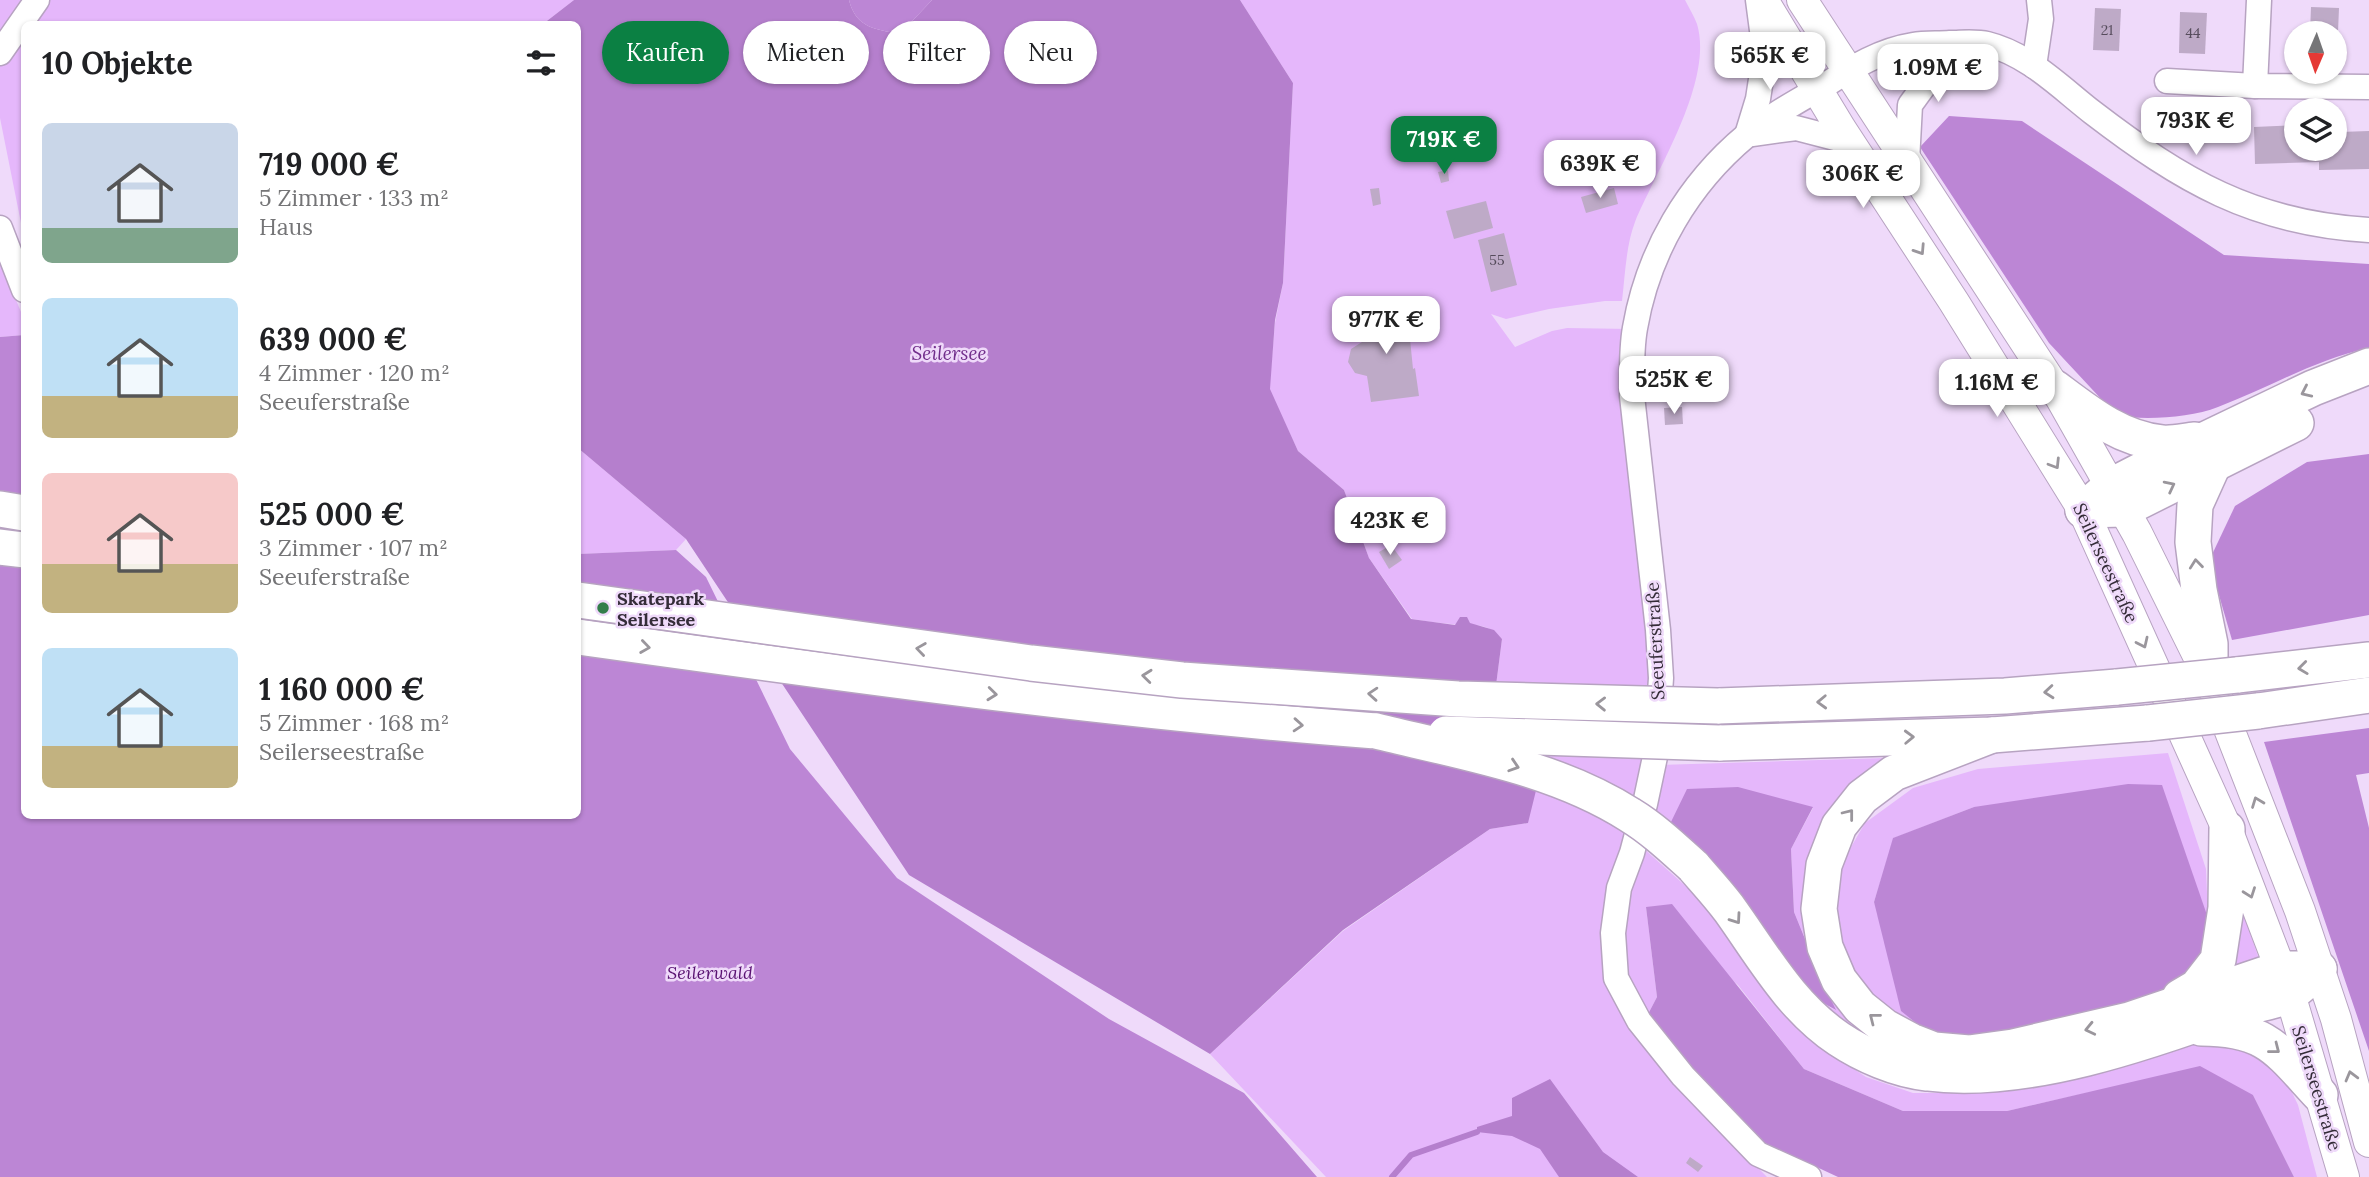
<!DOCTYPE html>
<html lang="de">
<meta charset="utf-8">
<style>
body{margin:0;font-family:Lora,serif;background:#f6f6f6;color:#202124;height:100vh;display:flex;flex-direction:column;font-size:26px;white-space:nowrap}
*{box-sizing:border-box;margin:0}
p{font-size:23px;color:#757577}
.icon{flex:none;width:38px;height:38px;fill:none;stroke:currentColor;stroke-width:2;stroke-linecap:round;stroke-linejoin:round}
.map{position:relative;flex:1;overflow:hidden}
.side{position:absolute;left:21px;top:21px;width:560px;height:798px;display:flex;flex-direction:column;background:#fff;border-radius:10px;box-shadow:0 2px 5px #0004}
.side>*{flex:none}
.top-card{position:absolute;left:602px;top:21px;width:665px;height:63px;display:flex;gap:14px}
.needle{width:46px;rotate:182deg}
.fabs{position:absolute;left:2284px;top:21px;display:grid;gap:14px}
.fabs a{display:grid;place-items:center;width:63px;height:63px;border-radius:50%;background:#fff;box-shadow:0 2px 5px #0004;font-size:35px}
.price{position:absolute;translate:-50% -60px;padding:0 16px;border-radius:14px;background:#fff;color:#222;font-size:23px;line-height:46px;filter:drop-shadow(0 2px 4px #0008)}
.price::after{content:'';position:absolute;left:50%;top:42px;width:21px;height:16px;margin-left:-10px;background:inherit;clip-path:polygon(0 0,100% 0,50% 100%)}
.price.active{background:#0b8043;color:#fff}
ul{padding:0;list-style:none}
li{display:flex;align-items:center;gap:21px;height:175px;padding:0 21px}
li span{display:grid;place-items:center;flex:none;width:196px;height:140px;border-radius:10px;color:#555}
li>.icon{margin-inline-start:auto}
span .icon{width:84px;height:84px;fill:#fffc;stroke-width:1}
li b{font-size:30px}
h2{display:flex;justify-content:space-between;align-items:center;height:84px;padding:0 21px;font-size:30px}
.chip{padding:0 24px;border-radius:32px;background:#fff;box-shadow:0 2px 5px #0004;font-size:24px;line-height:63px}
.chip.active{background:#0b8043;color:#fff}
.map>svg:first-child{display:block}
.green{fill:#e5b7fb}
.forest{fill:#bc86d5}
.water{fill:#b57fcd}
.lines{fill:none;stroke-linecap:round;stroke-linejoin:round}
.stream{stroke:#b57fcd;stroke-width:6}
.building{fill:#beaac7}
.minor-casing{stroke:#b7a3c1;stroke-width:27}
.major-casing{stroke:#b7a3c1;stroke-width:32}
.highway-casing{stroke:#b7a3c1;stroke-width:38}
.minor{stroke:#fff;stroke-width:24}
.major{stroke:#fff;stroke-width:30}
.highway{stroke:#fff;stroke-width:35}
.highway-bridge-casing{stroke:#b7a3c1;stroke-width:38;stroke-linecap:butt}
.highway-bridge{stroke:#fff;stroke-width:35}
.oneway{stroke:#9a969c}
.poi-dot{fill:#337e4b;stroke:#efdafa;stroke-width:2.5}
.labels{text-anchor:middle;dominant-baseline:central;stroke-width:5;stroke-linejoin:round;paint-order:stroke}
.number-label{font-size:14px;fill:#564c5c}
.street-label{font-size:18px;fill:#342c38;stroke:#efdafa}
.poi-label{font-size:18px;font-weight:bold;fill:#342c38;stroke:#efdafa;text-anchor:start}
.park-label{font-size:18px;font-style:italic;fill:#591272;stroke:#efdafa}
.water-label{font-size:19px;font-style:italic;fill:#712e8b;stroke:#efdafa}
</style>
<div class="map">
<svg width="2369" height="1177" viewBox="0 0 2369 1177">
<rect width="100%" height="100%" fill="#efdafa"/>
<!-- green -->
<g class="green">
<path d="M0 0H574L543 24H24V238L0 118Z"/>
<path d="M1240 0H1685C1689 8 1694 16 1697 24 1714 81 1657 169 1635 222 1626 245 1625 276 1622 301H1605L1549 309 1506 319 1491 314 1515 347 1552 331 1567 328 1631 329 1658 675 1611 978 1704 1113 1767 1177H1326L1210 1054 1343 931 1490 829 1528 823 1495 693 1502 639C1485 620 1473 627 1451 624 1438 623 1425 621 1412 619L1369 558 1344 490 1298 451 1269 389 1275 323 1283 283 1293 83Z"/>
<path d="M0 262 24 319V335L0 337Z"/>
<path d="M578 448 686 539 676 550 578 554Z"/>
<path d="M2168 753 2206 869 2208 918 1974 807 1894 838 1874 902 1931 1035 1865 995 1843 956 1837 910 1840 866 1865 823 1913 788 1978 769Z"/>
<path d="M1919 757 1888 766 1812 896 1876 1036V1050L1797 989 1835 1010 1794 912 1791 849 1813 808 1670 824 1648 814 1659 765Z"/>
<path d="M1643 848 1699 898 1772 999 1815 1043 1866 1077 1913 1093H1959L2020 1090 2178 1047 2214 1041 2252 1046 2280 1067 2298 1105 2317 1177H2294L2253 1095 2091 1092 2007 1111H1903L1804 1069 1738 985 1646 907 1657 997 1646 1018C1640 1005 1631 991 1627 978 1613 934 1629 889 1643 848Z"/>
<path d="M2240 904 2260 962 2221 976Z"/>
</g>
<!-- forest -->
<g class="forest">
<path d="M849 0H932L900 34C875 29 856 28 849 0Z"/>
<path d="M1949 116 2022 121 2224 255 2369 264V348C2316 359 2269 388 2218 407 2190 418 2147 420 2117 416L2049 343 1920 147Z"/>
<path d="M24 335V816H578V554L676 550 706 577 790 749 897 878 1109 1019 1244 1093 1317 1177H0V337Z"/>
<path d="M2369 454V615L2232 640 2209 561 2235 506 2307 462Z"/>
<path d="M2369 728V773L2356 775 2369 828V1051L2264 742Z"/>
<path d="M2128 784 2162 785 2208 918 2200 958 2162 995 1976 1042 1931 1035 1901 1011 1874 902 1893 838 1974 807Z"/>
<path d="M1738 787 1813 807 1791 849 1794 912 1823 983 1836 1010 1797 989 1670 824 1687 789Z"/>
<path d="M1672 904 1804 1069 1903 1111H2007L2200 1066 2253 1095 2294 1177H1838L1765 1143 1696 1079 1646 1018 1657 997 1646 907Z"/>
</g>
<!-- water -->
<g class="water">
<path d="M574 0H849C856 28 875 29 900 34L932 0H1240L1293 83 1283 283 1275 320 1270 389 1298 451 1344 490 1369 558 1411 619 1455 625 1460 617H1467L1470 623 1494 630 1502 639 1495 693 1526 714 1546 750 1528 823 1490 829 1343 930 1210 1054 909 875 686 539 578 448V24H543Z"/>
<path d="M1550 1079 1603 1152 1638 1177H1559L1540 1149 1512 1136 1477 1132V1127L1512 1116V1098Z"/>
</g>
<g class="lines">
<!-- stream -->
<path class="stream" d="M1392 1177 1411 1155 1477 1132"/>
</g>
<!-- building -->
<g class="building">
<path d="M2311 7 2339 8 2337 56H2334V33H2310Z"/>
<path d="M2095 8 2121 9 2119 51 2093 50Z"/>
<path d="M2180 12 2207 13 2205 54 2179 53Z"/>
<path d="M2334 124H2340V132L2369 131V169L2319 170V162L2255 164 2254 127 2296 125V149H2334Z"/>
<path d="M1448 170 1449 181 1441 183 1438 172Z"/>
<path d="M1379 188 1381 204 1373 206 1370 189Z"/>
<path d="M1614 188 1618 204 1586 213 1581 197Z"/>
<path d="M1486 201 1493 228 1454 239 1446 211Z"/>
<path d="M1504 233 1517 285 1491 292 1478 240Z"/>
<path d="M1407 309 1413 369 1415 368 1419 396 1371 402 1367 376 1355 373 1348 362 1351 349 1362 342 1359 316Z"/>
<path d="M1682 407 1683 424 1665 425 1664 408Z"/>
<path d="M1391 545 1402 560 1389 569 1379 552Z"/>
<path d="M1690 1157 1703 1166 1698 1172 1686 1163Z"/>
</g>
<g class="lines">
<!-- minor casing -->
<g class="minor-casing">
<g id="minor">
<path d="M0 53 37 0"/>
<path d="M2034 66 2041 19 2039 0"/>
<path d="M2167 81 2255 86 2369 87"/>
<path d="M2255 86 2259 0"/>
<path d="M1752 134 1796 128 1850 142"/>
<path d="M1747 135 1758 99 1765 53 1758 0"/>
<path d="M1907 161 1910 105 1942 61 1965 43"/>
<path d="M0 228 24 290"/>
<path d="M1809 1177 1758 1154 1683 1076 1639 1021 1616 978 1613 933 1619 888 1632 853 1645 804 1656 752 1661 678 1658 630 1632 396C1632 373 1631 350 1635 328 1648 252 1688 184 1747 135 1771 115 1800 100 1827 84 1853 67 1881 50 1913 45 1925 43 1938 44 1950 43 1961 43 1975 41 1987 44 2028 54 2060 87 2092 112 2182 181 2253 223 2369 230"/>
</g>
</g>
<!-- major casing -->
<g class="major-casing">
<g id="major">
<path d="M1763 0 1841 129 1954 302 2083 510 2227 829 2290 994 2344 1177"/>
<path d="M1802 0 2055 388 2137 533 2210 680 2300 911 2336 1019 2369 1142"/>
</g>
</g>
<!-- highway casing -->
<g class="highway-casing">
<g id="highway">
<path d="M2055 388C2087 412 2120 439 2162 443 2172 444 2185 441 2195 440"/>
<path d="M0 509 24 513"/>
<path d="M2083 510 2111 486 2144 469 2313 388 2369 366"/>
<path d="M2083 510 2124 509 2296 423"/>
<path d="M0 547 24 550"/>
<path d="M578 637C843 674 1109 711 1376 731"/>
<path d="M2237 675 2369 660"/>
<path d="M2210 680V644L2199 590 2193 542 2195 505 2214 463"/>
<path d="M1718 706 2005 696 2117 687"/>
<path d="M2258 711 2369 695"/>
<path d="M1992 735 1894 773 1862 797 1839 826 1824 865 1819 909 1825 947 1839 980 1860 1007 1885 1027 1911 1041 1934 1050 1969 1053 2013 1047 2129 1020 2280 969H2319"/>
<path d="M1719 743 1992 735 2148 723"/>
<path d="M1693 866C1705 880 1719 895 1730 910 1763 956 1791 1007 1839 1039 1863 1055 1897 1070 1927 1073 2025 1086 2149 1042 2240 1009 2256 1004 2277 1002 2291 993 2301 987 2310 977 2319 969"/>
<path d="M2180 997 2197 987 2218 960 2226 908 2227 829"/>
<path d="M2201 1028C2267 1028 2278 1050 2320 1095"/>
</g>
</g>
<!-- minor -->
<use href="#minor" class="minor"/>
<!-- major -->
<use href="#major" class="major"/>
<!-- highway -->
<use href="#highway" class="highway"/>
<!-- highway-bridge casing -->
<g class="highway-bridge-casing">
<g id="highway-bridge">
<path d="M578 600 1031 663 1182 680 1458 699 1718 706"/>
<path d="M2117 687 2237 675"/>
<path d="M2148 723 2258 711"/>
<path d="M1376 731C1461 752 1555 767 1630 815 1653 829 1673 848 1693 866"/>
<path d="M1446 734 1719 743"/>
</g>
</g>
<!-- highway-bridge -->
<use href="#highway-bridge" class="highway-bridge"/>
</g>
<!-- one-way arrows -->
<defs><path id="oneway-chevron" d="M-2-3.5L2.5 0L-2 3.5" fill="none" stroke-width="1.6" stroke-linecap="round" stroke-linejoin="round" transform="scale(1.75)"/></defs>
<g class="oneway">
<use href="#oneway-chevron" transform="translate(1920 250) rotate(57)"/>
<use href="#oneway-chevron" transform="translate(2306 392) rotate(155)"/>
<use href="#oneway-chevron" transform="translate(2055 464) rotate(58)"/>
<use href="#oneway-chevron" transform="translate(2170 486) rotate(-27)"/>
<use href="#oneway-chevron" transform="translate(2196 564) rotate(-96)"/>
<use href="#oneway-chevron" transform="translate(2143 643) rotate(65)"/>
<use href="#oneway-chevron" transform="translate(645 647) rotate(8)"/>
<use href="#oneway-chevron" transform="translate(921 649) rotate(-172)"/>
<use href="#oneway-chevron" transform="translate(2303 668) rotate(173)"/>
<use href="#oneway-chevron" transform="translate(1147 676) rotate(-174)"/>
<use href="#oneway-chevron" transform="translate(2049 692) rotate(175)"/>
<use href="#oneway-chevron" transform="translate(992 694) rotate(6)"/>
<use href="#oneway-chevron" transform="translate(1373 694) rotate(-176)"/>
<use href="#oneway-chevron" transform="translate(1822 702) rotate(178)"/>
<use href="#oneway-chevron" transform="translate(1601 704) rotate(-179)"/>
<use href="#oneway-chevron" transform="translate(1298 725) rotate(4)"/>
<use href="#oneway-chevron" transform="translate(1909 737) rotate(-2)"/>
<use href="#oneway-chevron" transform="translate(1514 766) rotate(18)"/>
<use href="#oneway-chevron" transform="translate(2257 802) rotate(-111)"/>
<use href="#oneway-chevron" transform="translate(1849 814) rotate(-52)"/>
<use href="#oneway-chevron" transform="translate(2250 893) rotate(70)"/>
<use href="#oneway-chevron" transform="translate(1736 919) rotate(55)"/>
<use href="#oneway-chevron" transform="translate(1874 1018) rotate(-142)"/>
<use href="#oneway-chevron" transform="translate(2090 1029) rotate(167)"/>
<use href="#oneway-chevron" transform="translate(2275 1049) rotate(38)"/>
<use href="#oneway-chevron" transform="translate(2351 1076) rotate(-105)"/>
</g>
<!-- markers -->
<circle class="poi-dot" cx="603" cy="608" r="7"/>
<g class="labels">
<!-- number labels -->
<g class="number-label">
<text x="2107" y="30">21</text>
<text x="2193" y="33">44</text>
<text x="1497" y="260">55</text>
</g>
<!-- street labels -->
<g class="street-label">
<text transform="translate(2106 563) rotate(65)">Seilerseestraße</text>
<text transform="translate(1655 641) rotate(-93)">Seeuferstraße</text>
<text transform="translate(2317 1088) rotate(73)">Seilerseestraße</text>
</g>
<!-- poi labels -->
<g class="poi-label">
<text x="617" y="598">Skatepark<tspan x="617" dy="21">Seilersee</tspan></text>
</g>
<!-- park labels -->
<g class="park-label">
<text x="710" y="972">Seilerwald</text>
</g>
<!-- water labels -->
<g class="water-label">
<text x="949" y="353">Seilersee</text>
</g>
</g>
</svg>
<div class="fabs">
<a><svg class="needle" viewBox="-14 -14 28 28"><path d="M0-13l5 13h-10z" fill="#e53935"/><path d="M0 13l5-13h-10z" fill="#757577"/></svg></a>
<a><svg class="icon" aria-label="layers" viewBox="0 0 24 24"><path d="M12 4l9 5-9 5-9-5zM3 14l9 5 9-5"/></svg></a>
</div>
<b class="price" style="left:1770px;top:92px">565K €</b>
<b class="price" style="left:1938px;top:104px">1.09M €</b>
<b class="price" style="left:2196px;top:157px">793K €</b>
<b class="price active" style="left:1444px;top:176px">719K €</b>
<b class="price" style="left:1600px;top:200px">639K €</b>
<b class="price" style="left:1863px;top:210px">306K €</b>
<b class="price" style="left:1386px;top:356px">977K €</b>
<b class="price" style="left:1674px;top:416px">525K €</b>
<b class="price" style="left:1997px;top:419px">1.16M €</b>
<b class="price" style="left:1390px;top:557px">423K €</b>
<div class="top-card">
<a class="chip active">Kaufen</a>
<a class="chip">Mieten</a>
<a class="chip">Filter</a>
<a class="chip">Neu</a>
</div>
<section class="side">
<h2>10 Objekte<svg class="icon" aria-label="filters" viewBox="0 0 24 24"><path d="M4 7h16M4 17h16"/><circle cx="9" cy="7" r="2"/><circle cx="15" cy="17" r="2"/></svg></h2>
<ul>
<li><span style="background:linear-gradient(#c9d6e8 75%,#7fa58c 0)"><svg class="icon" aria-label="home" viewBox="0 0 24 24"><path d="M3 11l9-7 9 7M6 9v11h12V9"/></svg></span><div><b>719 000 €</b><p>5 Zimmer · 133 m²</p><p>Haus</p></div></li>
<li><span style="background:linear-gradient(#bfe0f5 70%,#c2b280 0)"><svg class="icon" aria-label="home" viewBox="0 0 24 24"><path d="M3 11l9-7 9 7M6 9v11h12V9"/></svg></span><div><b>639 000 €</b><p>4 Zimmer · 120 m²</p><p>Seeuferstraße</p></div></li>
<li><span style="background:linear-gradient(#f6c9c9 65%,#c2b280 0)"><svg class="icon" aria-label="home" viewBox="0 0 24 24"><path d="M3 11l9-7 9 7M6 9v11h12V9"/></svg></span><div><b>525 000 €</b><p>3 Zimmer · 107 m²</p><p>Seeuferstraße</p></div></li>
<li><span style="background:linear-gradient(#bfe0f5 70%,#c2b280 0)"><svg class="icon" aria-label="home" viewBox="0 0 24 24"><path d="M3 11l9-7 9 7M6 9v11h12V9"/></svg></span><div><b>1 160 000 €</b><p>5 Zimmer · 168 m²</p><p>Seilerseestraße</p></div></li>
</ul>
</section>
</div>
